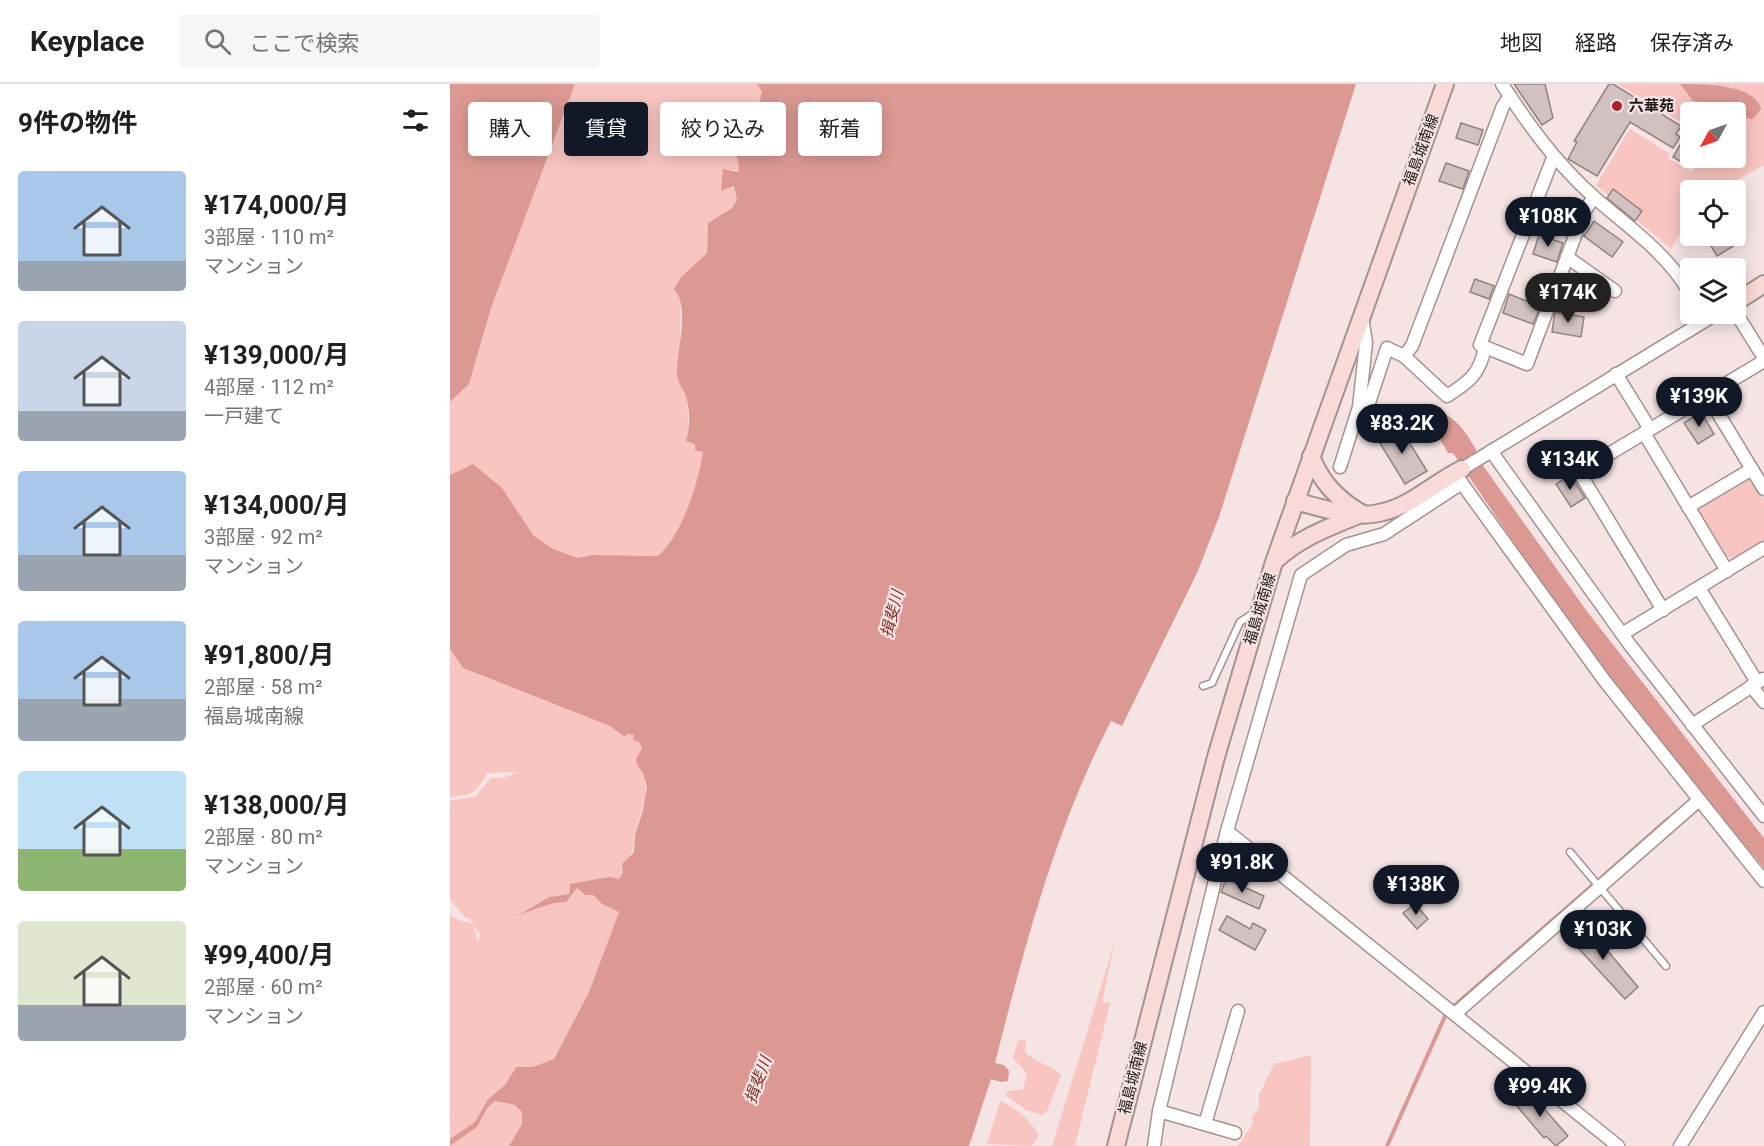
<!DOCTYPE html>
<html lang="ja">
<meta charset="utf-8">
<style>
body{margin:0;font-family:Roboto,"Noto Sans JP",sans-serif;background:#f6f6f6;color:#202124;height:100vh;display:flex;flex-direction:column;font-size:22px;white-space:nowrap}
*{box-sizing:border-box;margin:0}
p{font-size:20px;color:#757577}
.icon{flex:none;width:33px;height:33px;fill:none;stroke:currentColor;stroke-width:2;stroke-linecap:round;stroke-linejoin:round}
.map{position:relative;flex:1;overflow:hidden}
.sheet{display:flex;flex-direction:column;background:#fff;width:450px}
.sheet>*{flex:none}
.banner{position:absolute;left:18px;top:18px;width:570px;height:54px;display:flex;gap:12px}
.needle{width:39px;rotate:230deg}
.controls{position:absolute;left:1230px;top:18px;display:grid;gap:12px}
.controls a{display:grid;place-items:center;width:66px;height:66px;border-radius:6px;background:#fff;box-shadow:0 3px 15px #0003;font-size:30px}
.price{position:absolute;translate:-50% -51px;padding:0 14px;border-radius:21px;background:#111827;color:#fff;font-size:20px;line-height:39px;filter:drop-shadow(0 2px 3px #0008)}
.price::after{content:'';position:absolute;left:50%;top:36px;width:18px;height:14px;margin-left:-9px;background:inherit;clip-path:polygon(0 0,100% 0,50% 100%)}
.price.active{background:#222;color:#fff}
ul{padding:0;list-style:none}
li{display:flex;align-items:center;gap:18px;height:150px;padding:0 18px}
li span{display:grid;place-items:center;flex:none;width:168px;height:120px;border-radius:6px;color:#555}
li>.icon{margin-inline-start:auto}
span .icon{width:72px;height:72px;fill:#fffc;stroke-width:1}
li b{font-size:26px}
h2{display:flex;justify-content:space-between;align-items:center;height:72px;padding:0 18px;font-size:26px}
.chip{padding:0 21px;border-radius:6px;background:#fff;box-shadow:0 3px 15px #0003;font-size:21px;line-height:54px}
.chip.active{background:#111827;color:#fff}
header{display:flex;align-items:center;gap:36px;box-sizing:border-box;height:84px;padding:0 30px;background:#fff;border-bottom:2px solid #e0e0e0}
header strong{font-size:28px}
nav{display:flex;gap:33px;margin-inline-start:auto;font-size:21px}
.search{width:420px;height:54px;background:#f6f6f6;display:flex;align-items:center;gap:15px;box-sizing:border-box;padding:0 21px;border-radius:6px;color:#757577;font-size:22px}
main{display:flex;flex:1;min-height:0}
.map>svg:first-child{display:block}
.green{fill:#f9c5c1}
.water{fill:#dc9993}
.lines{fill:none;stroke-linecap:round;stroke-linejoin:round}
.stream{stroke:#dc9993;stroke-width:4}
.building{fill:#d1c1c0;stroke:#918280;stroke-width:1.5}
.lane-casing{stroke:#a29391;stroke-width:9}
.street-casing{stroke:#a29391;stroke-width:15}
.secondary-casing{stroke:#a29391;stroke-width:20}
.lane{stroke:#fff;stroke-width:6}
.street{stroke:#fff;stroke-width:12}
.secondary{stroke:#fadad8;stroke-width:16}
.poi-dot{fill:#b12029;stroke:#f5e4e3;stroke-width:2}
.labels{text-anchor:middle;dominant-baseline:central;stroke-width:4.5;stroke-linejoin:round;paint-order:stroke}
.poi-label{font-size:15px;font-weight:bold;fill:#1c1716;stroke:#f5e4e3;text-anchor:start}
.street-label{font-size:15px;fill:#1c1716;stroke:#f5e4e3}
.water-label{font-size:16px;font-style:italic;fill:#81302f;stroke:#f5e4e3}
</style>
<header>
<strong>Keyplace</strong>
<div class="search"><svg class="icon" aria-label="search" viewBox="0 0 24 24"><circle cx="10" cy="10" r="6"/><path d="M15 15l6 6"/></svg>ここで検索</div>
<nav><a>地図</a><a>経路</a><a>保存済み</a></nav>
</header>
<main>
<section class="sheet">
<h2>9件の物件<svg class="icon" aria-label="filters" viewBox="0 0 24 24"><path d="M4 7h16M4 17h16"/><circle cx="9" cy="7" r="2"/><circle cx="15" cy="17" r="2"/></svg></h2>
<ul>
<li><span style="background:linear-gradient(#a9c7e8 75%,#9aa5b1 0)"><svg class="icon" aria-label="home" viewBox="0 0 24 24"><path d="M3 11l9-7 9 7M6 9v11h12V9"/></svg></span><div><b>¥174,000/月</b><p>3部屋 · 110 m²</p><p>マンション</p></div></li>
<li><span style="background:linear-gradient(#c9d6e8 75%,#9aa5b1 0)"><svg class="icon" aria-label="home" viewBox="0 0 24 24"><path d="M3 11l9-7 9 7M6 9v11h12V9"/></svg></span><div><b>¥139,000/月</b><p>4部屋 · 112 m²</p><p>一戸建て</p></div></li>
<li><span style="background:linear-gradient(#a9c7e8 70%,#9aa5b1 0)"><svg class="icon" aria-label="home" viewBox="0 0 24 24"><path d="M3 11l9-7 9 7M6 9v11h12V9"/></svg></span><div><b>¥134,000/月</b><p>3部屋 · 92 m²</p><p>マンション</p></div></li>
<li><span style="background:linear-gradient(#a9c7e8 65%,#9aa5b1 0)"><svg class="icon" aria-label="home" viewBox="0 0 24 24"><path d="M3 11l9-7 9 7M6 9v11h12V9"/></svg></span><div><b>¥91,800/月</b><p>2部屋 · 58 m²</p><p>福島城南線</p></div></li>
<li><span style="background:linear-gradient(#bfe0f5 65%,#8fb573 0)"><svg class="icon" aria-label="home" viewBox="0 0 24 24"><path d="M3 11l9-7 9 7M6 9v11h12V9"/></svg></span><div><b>¥138,000/月</b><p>2部屋 · 80 m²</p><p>マンション</p></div></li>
<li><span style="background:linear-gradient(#dfe7d0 70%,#9aa5b1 0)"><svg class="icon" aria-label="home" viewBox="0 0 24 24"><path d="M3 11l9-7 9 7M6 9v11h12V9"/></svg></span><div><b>¥99,400/月</b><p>2部屋 · 60 m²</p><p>マンション</p></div></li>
</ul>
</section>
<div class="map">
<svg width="1314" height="1062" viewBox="0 0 1314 1062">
<rect width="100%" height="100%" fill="#f5e4e3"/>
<!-- green -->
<g class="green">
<path d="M125 0H307L312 8 308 24 291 26C292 41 284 50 285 64 285 74 291 79 288 88L281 85 276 105 285 102 287 116 282 124 258 139 257 169 231 193 230 269 227 291 237 316 239 348 253 368C248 401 232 451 208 472L142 471 128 474 103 465 84 452 52 404 16 382 9 389 0 391V318L19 300 41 224Z"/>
<path d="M1168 0H1314V81L1268 106H1240V133L1221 165 1146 101 1180 45 1219 69 1218 74 1242 88 1252 74H1286V28H1240V63L1231 58 1235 53 1230 49 1234 40Z"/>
<path d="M1294 394 1302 396 1314 416V456L1283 474 1275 472 1248 427 1250 421Z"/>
<path d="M0 565 13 584 160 642 175 653 177 650 184 651 185 657 190 659 193 664 187 681C206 703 189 727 185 751 182 767 185 767 173 780V788L169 796 120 801 119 810 99 813 66 832 100 818H116L127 803 143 811 152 820 169 828 139 908 104 975 81 983H66L55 1001 38 1015 25 1038 0 1055V831L8 836 23 840 28 858 30 850 20 835 16 834 0 816V717L26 712 41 694H54L67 688 37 689C25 709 25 711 0 713Z"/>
<path d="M665 857 652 918 660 919 625 1062H602Z"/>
<path d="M568 956H576L575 968C585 978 600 981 611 991L597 1027 593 1031 576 1026 556 1011 558 1007 573 1005 577 990 563 974Z"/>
<path d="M861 971 860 1062H788L803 1040 802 1032 809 1025V1011L824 980Z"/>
<path d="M45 1017 65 1021 72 1028V1040L59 1062H0L27 1043 38 1023Z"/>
<path d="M550 1017C568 1025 579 1035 589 1051L581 1062 537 1060Z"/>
</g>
<!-- water -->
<g class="water">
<path d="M0 0H125L41 224 19 300 0 318Z"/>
<path d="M307 0H906L769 433 747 489 672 642 661 637C605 745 575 861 545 979L554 981 559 987 558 997 551 998 541 995 519 1062H59L72 1040V1028L65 1021 45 1017 38 1023 27 1043 0 1062V1055L25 1038 38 1015 55 1001 66 983H82L104 975 139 908 169 828 152 820 143 811H135L127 804 116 818C95 818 80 830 60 832L72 829 99 813 119 810 120 800 159 793 169 795 173 788 172 780 184 768 185 751 193 726 197 703 193 689 187 681 186 675 192 664 190 659 183 656 184 651 177 650 175 653 160 642 13 584 0 565V391L23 380 52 404 84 452 103 465 128 474 142 471 208 472C232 451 248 400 253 368L245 366V360L236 357C240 346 240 328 237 316 235 307 228 300 227 291 226 268 241 223 224 205L231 193 257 169 258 139 282 124 287 116 284 102 271 107 273 85 288 88C291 79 285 73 285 64 284 49 292 42 291 26L308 23 312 8Z"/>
<path d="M1230 0C1255 0 1305 0 1311 25L1303 35 1291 33 1286 37V28H1258L1249 18 1243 17Z"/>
<path d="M977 326C1007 326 1023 358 1034 383L1136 526 1314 754V784L1250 708 1116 536 1003 369H998L974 328Z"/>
</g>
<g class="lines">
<!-- stream -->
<g class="stream">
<path d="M1151 794 1218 735"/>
<path d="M1004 922 1144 800"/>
<path d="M937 1062 996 930"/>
</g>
</g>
<!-- building -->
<g class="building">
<path d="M1064 0H1095L1103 34 1092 41Z"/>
<path d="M1159 0H1163L1231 42 1226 50 1230 53 1223 64 1180 38 1147 92 1118 75 1127 58 1124 57Z"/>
<path d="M1011 39 1033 46 1028 61 1006 54Z"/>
<path d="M1230 61 1240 68V83L1223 73Z"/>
<path d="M996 79 1019 87 1013 105 989 97Z"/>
<path d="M1163 105 1192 127 1185 137 1157 114Z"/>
<path d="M1144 137 1173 158 1162 173 1134 152Z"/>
<path d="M1089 151 1113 159 1107 178 1083 170Z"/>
<path d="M1255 152H1280L1285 161 1267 172Z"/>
<path d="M1025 195 1044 202 1039 215 1020 208Z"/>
<path d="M1059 210 1086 221 1085 225 1089 226 1083 240 1053 229Z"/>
<path d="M1105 228 1134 233 1131 253 1102 248Z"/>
<path d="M1251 328 1264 350 1248 360 1234 339Z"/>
<path d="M949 342 977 387 955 400 928 356Z"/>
<path d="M1120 391 1135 414 1121 423 1106 400Z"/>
<path d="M776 795 814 812 809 825 771 808Z"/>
<path d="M965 820 978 835 967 845 953 829Z"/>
<path d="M777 832 800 845 803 839 816 846 805 866 769 846Z"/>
<path d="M1135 840 1188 903 1175 915 1119 854Z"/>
<path d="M1073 1005 1089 1023 1091 1021 1118 1052 1106 1062 1096 1052 1094 1054 1061 1015Z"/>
</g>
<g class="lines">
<!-- lane casing -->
<g class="lane-casing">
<g id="lane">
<path d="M753 602 762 599 790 538 805 528"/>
<path d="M1120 768 1216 882"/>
</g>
</g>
<!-- street casing -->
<g class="street-casing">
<g id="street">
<path d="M1052 0C1079 42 1107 80 1144 113 1179 144 1216 168 1240 209"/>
<path d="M1103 74 1030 261 1077 280 1134 128 1144 113"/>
<path d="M1117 173 1165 207"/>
<path d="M1286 229 1314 274"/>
<path d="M954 272 997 312C1019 298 1030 290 1035 263"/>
<path d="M1166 290 1200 345"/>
<path d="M1257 311 1314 405"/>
<path d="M907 332 914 334 937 264 954 272 962 262 1053 22 1060 12"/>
<path d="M1194 349 1129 388 1213 526"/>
<path d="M1041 367 1180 561 1314 732"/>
<path d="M890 383 909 323 916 259 912 233"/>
<path d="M1012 385 1266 230"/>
<path d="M1008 394 1154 596 1314 797"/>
<path d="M1238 423 1302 385"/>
<path d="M1277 487 1194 349 1314 277"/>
<path d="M1249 504 1307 598"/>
<path d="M1172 550 1314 464"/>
<path d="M1301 602 1314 618"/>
<path d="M1242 641 1313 595"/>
<path d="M777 747 1168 1062"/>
<path d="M1006 929 1249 716"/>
<path d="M709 1027 785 1049"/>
<path d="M755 1040 788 927"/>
<path d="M704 1062 709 1027 777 747 851 491 896 461 934 450 1012 399"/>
<path d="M1230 1062 1314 928"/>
</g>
</g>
<!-- secondary casing -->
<g class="secondary-casing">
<g id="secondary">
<path d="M1286 218 1314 200"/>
<path d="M861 372C871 398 887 415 911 429"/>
<path d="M845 417C872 424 906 436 933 428 962 421 986 398 1012 385"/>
<path d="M827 475C850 454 877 444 906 432"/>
<path d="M666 1062 766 673 824 478 995 0"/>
</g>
</g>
<!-- lane -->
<use href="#lane" class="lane"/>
<!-- street -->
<use href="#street" class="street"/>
<!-- secondary -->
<use href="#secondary" class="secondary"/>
</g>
<!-- markers -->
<circle class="poi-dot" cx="1167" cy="22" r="6"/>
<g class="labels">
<!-- poi labels -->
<g class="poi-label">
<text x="1179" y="22">六華苑</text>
</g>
<!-- street labels -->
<g class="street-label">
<text transform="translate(971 66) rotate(-70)">福島城南線</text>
<text transform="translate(810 525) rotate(-73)">福島城南線</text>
<text transform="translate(683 994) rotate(-76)">福島城南線</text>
</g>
<!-- water labels -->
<g class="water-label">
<text transform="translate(442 530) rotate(-76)">揖斐川</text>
<text transform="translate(308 996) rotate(-70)">揖斐川</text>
</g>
</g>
</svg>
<div class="controls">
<a><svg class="needle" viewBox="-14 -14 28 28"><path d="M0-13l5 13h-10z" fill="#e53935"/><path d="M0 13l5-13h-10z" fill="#757577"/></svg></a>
<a><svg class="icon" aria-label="locate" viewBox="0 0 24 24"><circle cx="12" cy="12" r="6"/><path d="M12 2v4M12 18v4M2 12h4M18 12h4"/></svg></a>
<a><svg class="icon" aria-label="layers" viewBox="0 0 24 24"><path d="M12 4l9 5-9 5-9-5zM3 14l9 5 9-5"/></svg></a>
</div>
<b class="price" style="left:1098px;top:164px">¥108K</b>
<b class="price active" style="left:1118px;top:240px">¥174K</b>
<b class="price" style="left:1249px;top:344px">¥139K</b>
<b class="price" style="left:952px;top:371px">¥83.2K</b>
<b class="price" style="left:1120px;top:407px">¥134K</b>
<b class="price" style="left:792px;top:810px">¥91.8K</b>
<b class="price" style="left:966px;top:832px">¥138K</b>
<b class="price" style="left:1153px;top:877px">¥103K</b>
<b class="price" style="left:1090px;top:1034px">¥99.4K</b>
<div class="banner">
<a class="chip">購入</a>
<a class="chip active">賃貸</a>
<a class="chip">絞り込み</a>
<a class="chip">新着</a>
</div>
</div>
</main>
